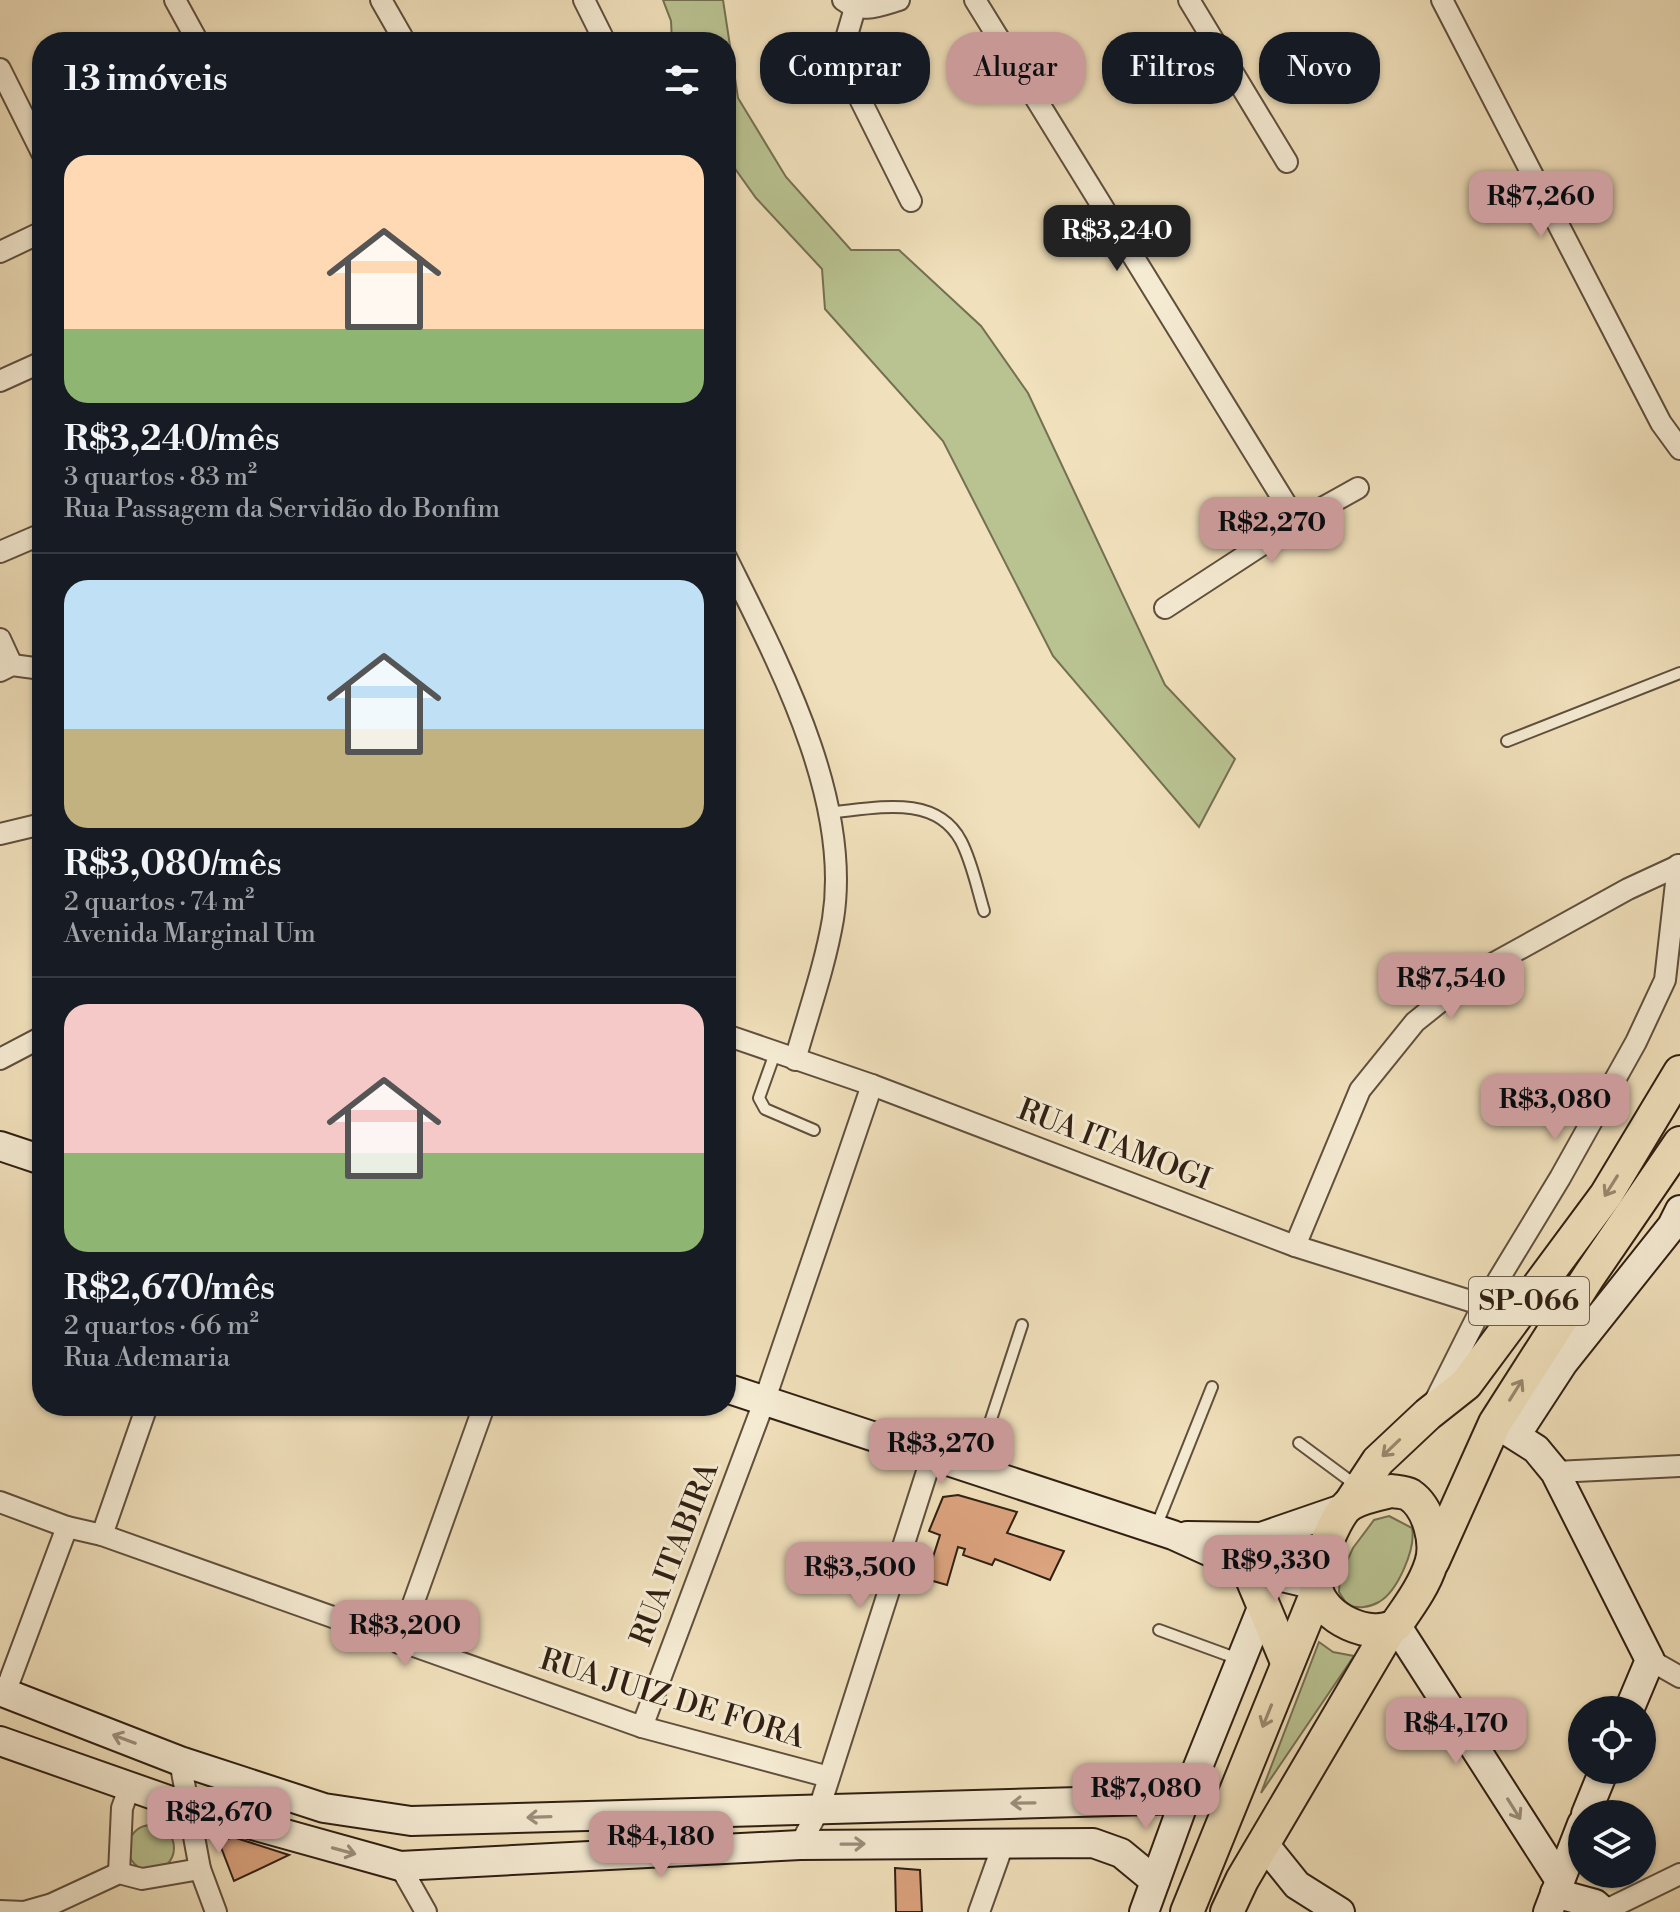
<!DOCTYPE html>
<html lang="pt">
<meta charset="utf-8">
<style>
body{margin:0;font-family:"Libre Bodoni",serif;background:#20242c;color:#f1f3f6;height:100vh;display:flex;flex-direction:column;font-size:30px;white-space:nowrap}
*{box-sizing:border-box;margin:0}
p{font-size:26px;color:#9ea1a6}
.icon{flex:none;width:44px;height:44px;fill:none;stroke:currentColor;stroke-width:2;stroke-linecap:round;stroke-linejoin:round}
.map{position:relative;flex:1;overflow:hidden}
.details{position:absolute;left:32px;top:32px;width:704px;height:1384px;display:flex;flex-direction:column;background:#171b24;border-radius:32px;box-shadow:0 2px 6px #0004}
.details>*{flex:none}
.banner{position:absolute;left:760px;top:32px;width:760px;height:72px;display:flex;gap:16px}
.controls{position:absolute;left:1568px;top:1696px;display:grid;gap:16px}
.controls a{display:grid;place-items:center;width:88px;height:88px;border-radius:50%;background:#171b24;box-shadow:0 2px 6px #0004;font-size:40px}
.price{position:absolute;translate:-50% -68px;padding:0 18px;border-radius:16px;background:#c59692;color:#111;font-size:26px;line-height:52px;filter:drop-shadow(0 2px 4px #0008)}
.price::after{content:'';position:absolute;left:50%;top:48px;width:24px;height:18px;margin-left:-12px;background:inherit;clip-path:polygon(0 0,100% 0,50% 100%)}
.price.on{background:#222;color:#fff}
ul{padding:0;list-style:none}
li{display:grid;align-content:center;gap:16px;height:424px;padding:0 32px}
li+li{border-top:2px solid #363941}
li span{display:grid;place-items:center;height:248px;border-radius:24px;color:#555}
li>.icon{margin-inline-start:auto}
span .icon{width:144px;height:144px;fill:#fffc;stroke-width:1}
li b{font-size:34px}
h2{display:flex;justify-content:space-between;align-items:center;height:96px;padding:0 32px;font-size:34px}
.tag{padding:0 28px;border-radius:32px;background:#171b24;box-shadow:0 2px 6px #0004;font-size:28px;line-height:72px}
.tag.on{background:#c59692;color:#111}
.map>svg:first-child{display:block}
.green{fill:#b9c291;stroke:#747052;stroke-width:2}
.building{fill:#dba37e;stroke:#301f13;stroke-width:2}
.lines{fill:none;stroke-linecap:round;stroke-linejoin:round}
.lane-casing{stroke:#604f3d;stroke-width:14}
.street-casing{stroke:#604f3d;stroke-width:24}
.secondary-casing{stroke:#301f13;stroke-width:32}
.primary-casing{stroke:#301f13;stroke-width:36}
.lane{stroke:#f5ebd3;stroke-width:10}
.street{stroke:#f5ebd3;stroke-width:20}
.secondary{stroke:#f5ebd3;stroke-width:28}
.primary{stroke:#f0e0bb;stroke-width:32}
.oneway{stroke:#9a896f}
.oneway2{stroke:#9c8f7d}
.labels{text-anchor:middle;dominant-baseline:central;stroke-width:6;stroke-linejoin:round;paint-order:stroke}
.shield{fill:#f5ebd3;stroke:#6b5c4d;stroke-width:2}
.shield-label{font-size:28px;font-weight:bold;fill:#301f13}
.street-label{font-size:30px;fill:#301f13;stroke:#f5ebd3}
</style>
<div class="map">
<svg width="1680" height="1912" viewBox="0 0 1680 1912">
<rect width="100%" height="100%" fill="#f0e0bb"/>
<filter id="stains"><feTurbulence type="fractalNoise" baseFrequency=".0025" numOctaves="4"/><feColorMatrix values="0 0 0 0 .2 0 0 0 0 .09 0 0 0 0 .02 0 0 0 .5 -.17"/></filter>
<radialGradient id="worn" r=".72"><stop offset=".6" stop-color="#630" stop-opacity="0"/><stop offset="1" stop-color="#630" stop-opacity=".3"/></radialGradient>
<!-- green -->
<g class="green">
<path d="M663 0H723L738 98 786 177 851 250H899L981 326 1028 393 1165 685 1235 759 1199 827 1053 656 943 441 825 309 822 269 756 198 726 156V42H672L671 21Z"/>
<path d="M1389 1516 1412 1528C1416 1548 1398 1591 1379 1602 1368 1608 1360 1608 1348 1606L1339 1592 1340 1576 1353 1548 1374 1520Z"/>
<path d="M1319 1642 1333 1652 1354 1656 1261 1793Z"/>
<circle cx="151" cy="1848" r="23"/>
</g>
<!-- building -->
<g class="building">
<path d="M958 1495 1017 1512 1007 1533 1064 1551 1050 1580 995 1559 992 1565 963 1555 965 1549 958 1547 947 1585 926 1579 940 1535 929 1531 943 1497Z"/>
<path d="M233 1837 289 1855 234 1881 219 1842Z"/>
<path d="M895 1868 920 1870 922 1912H896Z"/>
</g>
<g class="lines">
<!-- lane casing -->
<g class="lane-casing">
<g id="lane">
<path d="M1507 741 1680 673"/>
<path d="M827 813C873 809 935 792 961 841 972 862 977 888 984 911"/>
<path d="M775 1053 759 1098 765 1109 814 1130"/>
<path d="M1299 1443 1357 1486"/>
<path d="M975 1468 1022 1325"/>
<path d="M1156 1527 1212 1387"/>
<path d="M1159 1630 1241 1660"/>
</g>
</g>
<!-- street casing -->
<g class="street-casing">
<g id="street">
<path d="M175 0 198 42"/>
<path d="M381 0 405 42"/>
<path d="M584 0 605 42"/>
<path d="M843 0C861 14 879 6 899 0"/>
<path d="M975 0 1297 522"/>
<path d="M1189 0 1287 162"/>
<path d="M1442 0 1661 423 1680 449"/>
<path d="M855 8 840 59 911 201"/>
<path d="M0 69 42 153"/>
<path d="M0 252 42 232"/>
<path d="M0 381 42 362"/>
<path d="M0 552 42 534"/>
<path d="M726 557C778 662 852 799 833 919 825 966 808 1014 795 1060"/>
<path d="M1165 608 1297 522 1358 488"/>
<path d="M0 639 12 665"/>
<path d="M0 671 12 665 42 669"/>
<path d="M0 834 42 824"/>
<path d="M726 1035 872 1085 1295 1246 1483 1305"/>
<path d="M0 1059 42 1037"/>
<path d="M1295 1246 1360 1090 1415 1022 1476 973 1628 889 1680 865"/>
<path d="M1433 1405 1483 1305 1560 1178 1636 1042 1665 980 1678 865"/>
<path d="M1555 1472 1680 1466"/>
<path d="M0 1502 67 1527 102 1535 642 1727 829 1777"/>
<path d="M102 1535 147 1406"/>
<path d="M399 1643 484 1406"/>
<path d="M1650 1660 1680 1677"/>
<path d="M5 1693 67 1527"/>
<path d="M642 1727 764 1402 872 1085"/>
<path d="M180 1761 200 1869 216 1912"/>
<path d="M800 1845 819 1809 932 1456"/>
<path d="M400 1866 426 1912"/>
<path d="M119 1873 122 1808 130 1786"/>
<path d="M0 1911 24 1912 52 1904 119 1873 142 1879 200 1869"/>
<path d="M1604 1911 1680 1874"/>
<path d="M979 1912 1004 1842"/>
</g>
</g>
<!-- secondary casing -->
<g class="secondary-casing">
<g id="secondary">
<path d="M0 1146 42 1160"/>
<path d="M726 1388 1173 1535 1248 1569 1316 1585"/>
<path d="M1495 1423 1536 1449 1555 1472 1650 1660 1629 1710"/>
<path d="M1516 1435 1563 1363 1672 1226 1680 1210"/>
<path d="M1187 1536 1261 1537 1345 1508"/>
<path d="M1396 1625 1559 1879"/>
<path d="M0 1691 180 1761 324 1808 411 1821 1185 1799"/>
<path d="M0 1741 188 1807 400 1866 800 1845 1093 1843 1121 1853 1155 1881"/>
<path d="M1586 1814 1604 1770"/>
<path d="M1264 1844 1297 1885 1340 1912"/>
<path d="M1555 1893 1595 1904 1604 1912"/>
<path d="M1144 1912 1185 1799 1264 1603"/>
<path d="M1548 1912 1582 1824"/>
</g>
</g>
<!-- primary casing -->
<g class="primary-casing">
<g id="primary">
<path d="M1391 1491C1397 1492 1405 1492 1410 1495 1429 1508 1438 1543 1431 1564 1424 1586 1409 1606 1396 1625 1371 1641 1322 1618 1316 1588 1313 1572 1336 1512 1350 1504 1362 1497 1378 1494 1391 1491Z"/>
<path d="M1349 1505 1378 1461 1428 1414 1466 1384 1606 1195 1680 1072"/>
<path d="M1433 1561 1495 1423 1589 1276 1680 1143"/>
<path d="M1248 1569 1287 1662"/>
<path d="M1187 1912 1317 1592"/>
<path d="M1227 1912 1242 1880 1390 1629"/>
</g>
</g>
<!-- lane -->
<use href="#lane" class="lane"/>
<!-- street -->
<use href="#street" class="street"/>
<!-- secondary -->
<use href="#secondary" class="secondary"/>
<!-- primary -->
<use href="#primary" class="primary"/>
</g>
<!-- one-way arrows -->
<defs><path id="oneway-shaft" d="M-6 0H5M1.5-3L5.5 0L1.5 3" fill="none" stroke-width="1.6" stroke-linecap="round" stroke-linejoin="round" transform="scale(2)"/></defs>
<g class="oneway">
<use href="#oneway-shaft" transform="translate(1611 1186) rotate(122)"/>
<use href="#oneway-shaft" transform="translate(1516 1390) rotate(-58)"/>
<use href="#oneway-shaft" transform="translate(1391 1448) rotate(136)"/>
<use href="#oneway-shaft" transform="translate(1267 1716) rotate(112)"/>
</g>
<g class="oneway2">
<use href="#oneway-shaft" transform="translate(124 1739) rotate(-159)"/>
<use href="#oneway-shaft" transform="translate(1023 1803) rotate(179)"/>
<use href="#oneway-shaft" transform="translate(1514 1809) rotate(58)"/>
<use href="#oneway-shaft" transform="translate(539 1817) rotate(178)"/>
<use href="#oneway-shaft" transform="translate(853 1844) rotate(-1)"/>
<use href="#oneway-shaft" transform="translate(344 1851) rotate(15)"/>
</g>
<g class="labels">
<!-- shield labels -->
<rect class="shield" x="1469" y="1277" width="120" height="48" rx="6"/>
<g class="shield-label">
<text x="1529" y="1301">SP-066</text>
</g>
<!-- street labels -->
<g class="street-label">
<text transform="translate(1114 1145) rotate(21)">RUA ITAMOGI</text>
<text transform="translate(675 1554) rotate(-69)">RUA ITABIRA</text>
<text transform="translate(672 1699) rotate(17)">RUA JUIZ DE FORA</text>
</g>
</g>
<rect width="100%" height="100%" filter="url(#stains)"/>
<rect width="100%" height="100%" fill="url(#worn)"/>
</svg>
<div class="controls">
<a><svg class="icon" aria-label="locate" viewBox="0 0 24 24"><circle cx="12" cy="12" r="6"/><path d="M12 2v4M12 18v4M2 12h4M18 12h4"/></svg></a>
<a><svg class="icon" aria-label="layers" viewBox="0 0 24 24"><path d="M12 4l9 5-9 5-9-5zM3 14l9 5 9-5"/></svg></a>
</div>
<b class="price" style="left:1541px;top:239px">R$7,260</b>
<b class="price on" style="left:1117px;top:273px">R$3,240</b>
<b class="price" style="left:1272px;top:565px">R$2,270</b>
<b class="price" style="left:1451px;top:1021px">R$7,540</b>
<b class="price" style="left:1555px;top:1142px">R$3,080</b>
<b class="price" style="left:941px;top:1486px">R$3,270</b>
<b class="price" style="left:1276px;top:1603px">R$9,330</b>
<b class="price" style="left:860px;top:1610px">R$3,500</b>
<b class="price" style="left:405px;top:1668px">R$3,200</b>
<b class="price" style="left:1456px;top:1766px">R$4,170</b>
<b class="price" style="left:1146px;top:1831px">R$7,080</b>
<b class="price" style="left:219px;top:1855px">R$2,670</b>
<b class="price" style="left:661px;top:1879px">R$4,180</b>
<div class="banner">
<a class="tag">Comprar</a>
<a class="tag on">Alugar</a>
<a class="tag">Filtros</a>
<a class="tag">Novo</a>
</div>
<section class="details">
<h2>13 imóveis<svg class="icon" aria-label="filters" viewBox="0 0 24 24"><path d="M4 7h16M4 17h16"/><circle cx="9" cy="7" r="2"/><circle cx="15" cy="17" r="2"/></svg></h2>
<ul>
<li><span style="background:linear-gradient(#ffd9b3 70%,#8fb573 0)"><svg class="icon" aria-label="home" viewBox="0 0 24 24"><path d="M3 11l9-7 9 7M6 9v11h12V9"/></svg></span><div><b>R$3,240/mês</b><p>3 quartos · 83 m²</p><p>Rua Passagem da Servidão do Bonfim</p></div></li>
<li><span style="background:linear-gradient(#bfe0f5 60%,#c2b280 0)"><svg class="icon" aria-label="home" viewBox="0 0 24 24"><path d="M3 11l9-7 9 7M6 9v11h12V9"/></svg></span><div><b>R$3,080/mês</b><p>2 quartos · 74 m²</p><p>Avenida Marginal Um</p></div></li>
<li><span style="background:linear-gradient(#f6c9c9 60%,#8fb573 0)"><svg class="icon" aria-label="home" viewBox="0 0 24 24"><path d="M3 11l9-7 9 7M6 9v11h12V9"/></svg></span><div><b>R$2,670/mês</b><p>2 quartos · 66 m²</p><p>Rua Ademaria</p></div></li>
</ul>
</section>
</div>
